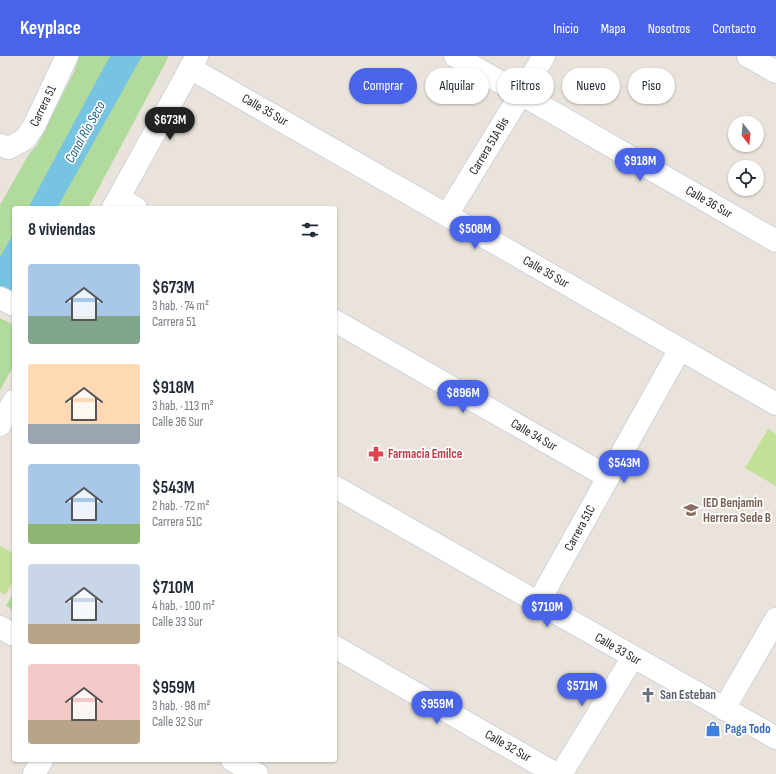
<!DOCTYPE html>
<html lang="es">
<meta charset="utf-8">
<style>
body{margin:0;font-family:"Sofia Sans Condensed",sans-serif;background:#f2f2f3;color:#1f2937;height:100vh;display:flex;flex-direction:column;font-size:15px;white-space:nowrap}
*{box-sizing:border-box;margin:0}
p{font-size:13px;color:#747a83}
.icon{flex:none;width:22px;height:22px;fill:none;stroke:currentColor;stroke-width:2;stroke-linecap:round;stroke-linejoin:round}
.map{position:relative;flex:1;overflow:hidden}
.panel{position:absolute;left:12px;top:150px;width:325px;height:556px;display:flex;flex-direction:column;background:#fff;border-radius:4px;box-shadow:0 1px 3px #0004}
.panel>*{flex:none}
.banner{position:absolute;left:349px;top:12px;width:367px;height:36px;display:flex;gap:8px}
.needle{width:26px;rotate:164deg}
.tools{position:absolute;left:728px;top:60px;display:grid;gap:8px}
.tools a{display:grid;place-items:center;width:36px;height:36px;border-radius:50%;background:#fff;box-shadow:0 1px 3px #0004;font-size:20px}
.price{position:absolute;translate:-50% -34px;padding:0 9px;border-radius:14px;background:#4964e8;color:#fff;font-size:13px;line-height:26px;filter:drop-shadow(0 1px 2px #0008)}
.price::after{content:'';position:absolute;left:50%;top:24px;width:12px;height:9px;margin-left:-6px;background:inherit;clip-path:polygon(0 0,100% 0,50% 100%)}
.price.active{background:#222;color:#fff}
ul{padding:0;list-style:none}
li{display:flex;align-items:center;gap:12px;height:100px;padding:0 16px}
li span{display:grid;place-items:center;flex:none;width:112px;height:80px;border-radius:4px;color:#555}
li>.icon{margin-inline-start:auto}
span .icon{width:48px;height:48px;fill:#fffc;stroke-width:1}
li b{font-size:17px}
h2{display:flex;justify-content:space-between;align-items:center;height:48px;padding:0 16px;font-size:17px}
.tag{padding:0 14px;border-radius:18px;background:#fff;box-shadow:0 1px 3px #0004;font-size:14px;line-height:36px}
.tag.active{background:#4964e8;color:#fff}
header{display:flex;align-items:center;gap:24px;box-sizing:border-box;height:56px;padding:0 20px;background:#4964e8;color:#fff}
header strong{font-size:19px}
nav{display:flex;gap:22px;margin-inline-start:auto;font-size:14px}
.map>svg:first-child{display:block}
.green{fill:#b0db9c}
.pitch{fill:#c1e198}
.water{fill:#77c4e2}
.lines{fill:none;stroke-linecap:round;stroke-linejoin:round}
.minor-casing{stroke:#d0d3df;stroke-width:24}
.minor{stroke:#fff;stroke-width:22}
.labels{text-anchor:middle;dominant-baseline:central;stroke-width:3.5;stroke-linejoin:round;paint-order:stroke}
.street-label{font-size:13px;fill:#282828;stroke:#fff}
.health-label{font-size:13px;font-weight:bold;fill:#be3a42;stroke:#fff;text-anchor:start}
.education-label{font-size:13px;font-weight:bold;fill:#785e54;stroke:#fff;text-anchor:start}
.worship-label{font-size:13px;font-weight:bold;fill:#5b616d;stroke:#fff;text-anchor:start}
.shop-label{font-size:13px;font-weight:bold;fill:#366cbe;stroke:#fff;text-anchor:start}
.water-label{font-size:14px;font-style:italic;fill:#19628a;stroke:#fff}
</style>
<header>
<strong>Keyplace</strong>
<nav><a>Inicio</a><a>Mapa</a><a>Nosotros</a><a>Contacto</a></nav>
</header>
<div class="map">
<svg width="776" height="718" viewBox="0 0 776 718">
<rect width="100%" height="100%" fill="#e9e3db"/>
<!-- green -->
<g class="green">
<path d="M78 0H169L88 152H14V231L0 224V149L29 98 37 89 75 14Z"/>
<path d="M0 262 14 269V309L0 334Z"/>
<path d="M14 536V555L6 550Z"/>
</g>
<!-- pitch -->
<g class="pitch">
<path d="M768 373 776 378V430L745 412Z"/>
<path d="M0 490 14 498V524L5 539 0 536Z"/>
</g>
<!-- water -->
<g class="water">
<path d="M110 0H142L57 152H28Z"/>
<path d="M14 177V230L0 255V201Z"/>
</g>
<g class="lines">
<!-- minor casing -->
<g class="minor-casing">
<g id="minor">
<path d="M455 0 776 185"/>
<path d="M748 0 776 16"/>
<path d="M190 12 776 348"/>
<path d="M0 89 9 92 25 83 34 70 67 0"/>
<path d="M119 142 136 152"/>
<path d="M113 152 197 0"/>
<path d="M447 159 544 0"/>
<path d="M0 242 14 249"/>
<path d="M335 265 608 421"/>
<path d="M0 369 14 345"/>
<path d="M335 431 776 682"/>
<path d="M538 547 680 293"/>
<path d="M0 571 14 579"/>
<path d="M335 591 556 718"/>
<path d="M724 653 776 563"/>
<path d="M232 704 257 718"/>
<path d="M34 718 42 704"/>
<path d="M561 718 633 601"/>
</g>
</g>
<!-- minor -->
<use href="#minor" class="minor"/>
</g>
<!-- icons -->
<defs>
<g id="pharmacy-bare" transform="scale(1.2)"><path d="M-2-6h4v4h4v4h-4v4h-4v-4h-4v-4h4Z" fill="#e0444e" stroke="#fff" stroke-width="2.5" paint-order="stroke"/></g>
<g id="school-bare" transform="scale(1.2)"><path d="M0-5L7-2L0 1L-7-2ZM-4 1L0 2.5L4 1V4Q0 6-4 4Z" fill="#8d6e63" stroke="#fff" stroke-width="2.5" paint-order="stroke"/></g>
<g id="church-bare" transform="scale(1.2)"><path d="M-1.2-6h2.4v3.5h3.3v2.4h-3.3V6h-2.4V-.1h-3.3v-2.4h3.3Z" fill="#6b7280" stroke="#fff" stroke-width="2.5" paint-order="stroke"/></g>
<g id="shop-bare" transform="scale(1.2)"><path d="M-5-2.5h2.3a2.7 3.5 0 0 1 5.4 0H5L5.5 6h-11ZM-1.5-2.5h3a1.5 2.3 0 0 0-3 0Z" fill="#3f7fe0" stroke="#fff" stroke-width="2.5" paint-order="stroke"/></g>
</defs>
<g fill-rule="evenodd">
<use href="#pharmacy-bare" x="376" y="398"/>
<use href="#school-bare" x="691" y="454"/>
<use href="#church-bare" x="648" y="639"/>
<use href="#shop-bare" x="713" y="673"/>
</g>
<g class="labels">
<!-- street labels -->
<g class="street-label">
<text transform="translate(43 50) rotate(-64)">Carrera 51</text>
<text transform="translate(265 54) rotate(30)">Calle 35 Sur</text>
<text transform="translate(489 90) rotate(-59)">Carrera 51A Bis</text>
<text transform="translate(709 146) rotate(30)">Calle 36 Sur</text>
<text transform="translate(546 216) rotate(30)">Calle 35 Sur</text>
<text transform="translate(534 379) rotate(30)">Calle 34 Sur</text>
<text transform="translate(580 472) rotate(-61)">Carrera 51C</text>
<text transform="translate(618 593) rotate(30)">Calle 33 Sur</text>
<text transform="translate(508 690) rotate(30)">Calle 32 Sur</text>
</g>
<!-- health labels -->
<g class="health-label">
<text x="388" y="398">Farmacia Emilce</text>
</g>
<!-- education labels -->
<g class="education-label">
<text x="703" y="447">IED Benjamin<tspan x="703" dy="15">Herrera Sede B</tspan></text>
</g>
<!-- worship labels -->
<g class="worship-label">
<text x="660" y="639">San Esteban</text>
</g>
<!-- shop labels -->
<g class="shop-label">
<text x="725" y="673">Paga Todo</text>
</g>
<!-- water labels -->
<g class="water-label">
<text transform="translate(85 76) rotate(-61)">Canal Río Seco</text>
</g>
</g>
</svg>
<div class="tools">
<a><svg class="needle" viewBox="-14 -14 28 28"><path d="M0-13l5 13h-10z" fill="#e53935"/><path d="M0 13l5-13h-10z" fill="#747a83"/></svg></a>
<a><svg class="icon" aria-label="locate" viewBox="0 0 24 24"><circle cx="12" cy="12" r="6"/><path d="M12 2v4M12 18v4M2 12h4M18 12h4"/></svg></a>
</div>
<b class="price active" style="left:170px;top:85px">$673M</b>
<b class="price" style="left:640px;top:126px">$918M</b>
<b class="price" style="left:475px;top:194px">$508M</b>
<b class="price" style="left:463px;top:358px">$896M</b>
<b class="price" style="left:624px;top:428px">$543M</b>
<b class="price" style="left:547px;top:572px">$710M</b>
<b class="price" style="left:582px;top:651px">$571M</b>
<b class="price" style="left:437px;top:669px">$959M</b>
<div class="banner">
<a class="tag active">Comprar</a>
<a class="tag">Alquilar</a>
<a class="tag">Filtros</a>
<a class="tag">Nuevo</a>
<a class="tag">Piso</a>
</div>
<section class="panel">
<h2>8 viviendas<svg class="icon" aria-label="filters" viewBox="0 0 24 24"><path d="M4 7h16M4 17h16"/><circle cx="9" cy="7" r="2"/><circle cx="15" cy="17" r="2"/></svg></h2>
<ul>
<li><span style="background:linear-gradient(#a9c7e8 65%,#7fa58c 0)"><svg class="icon" aria-label="home" viewBox="0 0 24 24"><path d="M3 11l9-7 9 7M6 9v11h12V9"/></svg></span><div><b>$673M</b><p>3 hab. · 74 m²</p><p>Carrera 51</p></div></li>
<li><span style="background:linear-gradient(#ffd9b3 75%,#9aa5b1 0)"><svg class="icon" aria-label="home" viewBox="0 0 24 24"><path d="M3 11l9-7 9 7M6 9v11h12V9"/></svg></span><div><b>$918M</b><p>3 hab. · 113 m²</p><p>Calle 36 Sur</p></div></li>
<li><span style="background:linear-gradient(#a9c7e8 75%,#8fb573 0)"><svg class="icon" aria-label="home" viewBox="0 0 24 24"><path d="M3 11l9-7 9 7M6 9v11h12V9"/></svg></span><div><b>$543M</b><p>2 hab. · 72 m²</p><p>Carrera 51C</p></div></li>
<li><span style="background:linear-gradient(#c9d6e8 75%,#b9a48a 0)"><svg class="icon" aria-label="home" viewBox="0 0 24 24"><path d="M3 11l9-7 9 7M6 9v11h12V9"/></svg></span><div><b>$710M</b><p>4 hab. · 100 m²</p><p>Calle 33 Sur</p></div></li>
<li><span style="background:linear-gradient(#f6c9c9 70%,#b9a48a 0)"><svg class="icon" aria-label="home" viewBox="0 0 24 24"><path d="M3 11l9-7 9 7M6 9v11h12V9"/></svg></span><div><b>$959M</b><p>3 hab. · 98 m²</p><p>Calle 32 Sur</p></div></li>
</ul>
</section>
</div>
